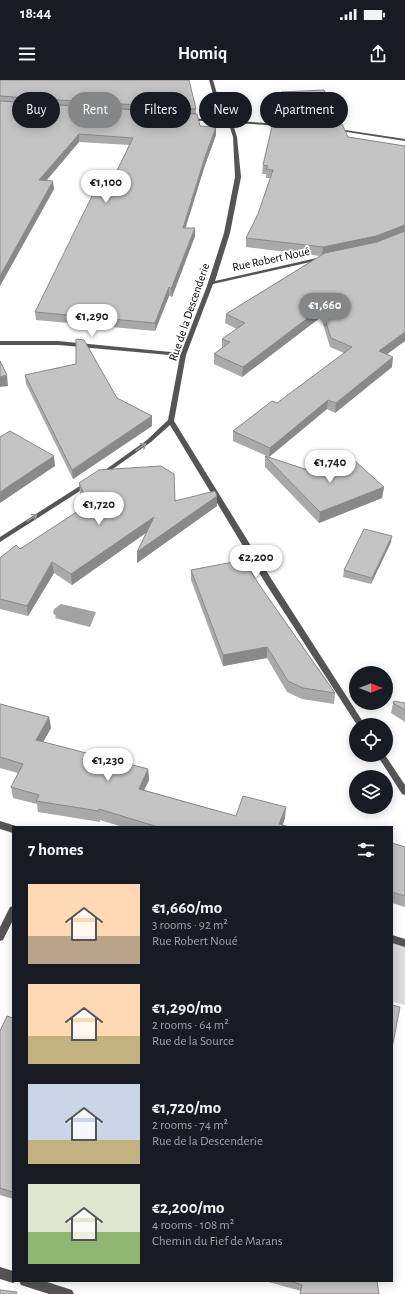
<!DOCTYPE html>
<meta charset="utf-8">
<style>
body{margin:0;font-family:"Alegreya Sans",sans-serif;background:#20242c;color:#f1f3f6;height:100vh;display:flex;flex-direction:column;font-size:15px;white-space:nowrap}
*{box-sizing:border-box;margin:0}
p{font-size:13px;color:#9ea1a6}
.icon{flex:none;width:22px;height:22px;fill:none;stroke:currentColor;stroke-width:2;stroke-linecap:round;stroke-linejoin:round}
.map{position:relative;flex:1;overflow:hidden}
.side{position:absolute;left:12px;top:746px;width:381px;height:456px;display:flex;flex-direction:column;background:#171b24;border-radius:0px;box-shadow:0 2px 10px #0003}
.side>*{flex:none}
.banner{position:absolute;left:12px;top:12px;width:381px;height:36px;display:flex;gap:8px}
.needle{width:26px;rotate:90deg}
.controls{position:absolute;left:349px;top:586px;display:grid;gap:8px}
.controls a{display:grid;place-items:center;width:44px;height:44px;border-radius:50%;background:#171b24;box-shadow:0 2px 10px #0003;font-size:20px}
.price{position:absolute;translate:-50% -34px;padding:0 9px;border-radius:14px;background:#fff;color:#222;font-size:13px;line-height:26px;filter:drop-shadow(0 1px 2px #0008)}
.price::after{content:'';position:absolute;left:50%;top:24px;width:12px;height:9px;margin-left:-6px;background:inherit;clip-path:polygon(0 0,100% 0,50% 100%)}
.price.selected{background:#858687;color:#fff}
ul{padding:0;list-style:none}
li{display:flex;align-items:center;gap:12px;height:100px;padding:0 16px}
li span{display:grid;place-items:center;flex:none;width:112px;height:80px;border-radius:0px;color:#555}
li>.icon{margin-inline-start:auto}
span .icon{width:48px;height:48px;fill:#fffc;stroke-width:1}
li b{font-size:17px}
h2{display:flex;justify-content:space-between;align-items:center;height:48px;padding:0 16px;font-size:17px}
.chip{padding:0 14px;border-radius:18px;background:#171b24;box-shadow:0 2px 10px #0003;font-size:14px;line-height:36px}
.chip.selected{background:#858687;color:#fff}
.status{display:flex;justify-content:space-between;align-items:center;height:28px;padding:0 20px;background:#171b24;direction:ltr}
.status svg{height:11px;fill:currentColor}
header{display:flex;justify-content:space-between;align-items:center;height:52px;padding:0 16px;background:#171b24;font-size:18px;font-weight:700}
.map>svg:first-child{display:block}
.green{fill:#dcdcdc}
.water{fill:#a3a3a3}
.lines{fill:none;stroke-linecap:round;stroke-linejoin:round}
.minor{fill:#555;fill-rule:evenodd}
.tertiary{fill:#555;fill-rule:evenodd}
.wall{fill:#a9a9a9}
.shaded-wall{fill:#898989}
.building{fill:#c4c4c4;stroke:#898989}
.oneway{stroke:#999}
.labels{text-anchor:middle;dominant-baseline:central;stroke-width:3.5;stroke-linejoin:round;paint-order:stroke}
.far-street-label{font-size:12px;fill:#000;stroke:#fff}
</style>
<div class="status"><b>18:44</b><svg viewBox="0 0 49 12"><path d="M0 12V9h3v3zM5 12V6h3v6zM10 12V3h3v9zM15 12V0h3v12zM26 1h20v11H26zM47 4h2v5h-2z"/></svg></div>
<header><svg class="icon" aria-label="menu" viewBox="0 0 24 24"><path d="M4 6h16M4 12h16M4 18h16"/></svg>Homiq<svg class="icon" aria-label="share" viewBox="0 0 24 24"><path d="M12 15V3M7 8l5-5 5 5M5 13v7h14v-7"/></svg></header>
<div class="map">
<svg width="405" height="1214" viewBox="0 0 405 1214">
<rect width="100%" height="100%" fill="#fff"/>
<!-- green -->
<path class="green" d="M392 859 405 863V925L392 922Z"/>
<!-- water -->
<g class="water">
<path d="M337 375 346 384 319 394 311 391 309 388 312 386 311 385Z"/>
<path d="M61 524 96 532 90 547 55 538 56 536 53 533 54 529Z"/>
</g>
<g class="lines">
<!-- minor -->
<g class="minor">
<path d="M209 0H213L221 28 232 41 237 57 241 97 230 153 215 201 321 177 324 179 213 204 186 275 174 341 272 500 365 645H357L266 504 170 345 151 362 103 396 101 397 98 395 147 360 168 340 180 276 58 265H0V261H58L181 273 207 206 224 153 235 97 233 57 228 41 217 28Z"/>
<path d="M86 402H90L91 404 0 462V457Z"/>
<path d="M377 675H385L405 705V715L402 714Z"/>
<path d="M0 741 16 746V747H13V753L0 749Z"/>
<path d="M13 826V840L3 860 0 861V847L10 827Z"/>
<path d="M392 855 405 859V867L392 863Z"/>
<path d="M0 1187 13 1191V1201H17L13 1203 0 1199Z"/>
<path d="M19 1201H44L72 1210 74 1214H49L21 1205Z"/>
</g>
<!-- tertiary -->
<g class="tertiary">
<path d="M188 38 283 44 285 45 283 46 186 40V39Z"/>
<path d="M332 48 405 59V61L334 50H332Z"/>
</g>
</g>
<!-- wall -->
<g class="wall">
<path d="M0 0 196 29V34L200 46 216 47V55L205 85 185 148 195 156 172 217 169 216 155 251 36 240 35 232 110 105 129 65 79 62 46 101 54 109 0 206Z"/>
<path d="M275 36 339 41V43L348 57 405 66V261L386 274 392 287 335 333 327 329 269 377 233 361V351L277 323 344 273 330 267 321 237 242 297 214 284V274L222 268V259L237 249 225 243 226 234 320 176 246 167V158L258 134 270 98H266V94H262L263 85Z"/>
<path d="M25 295 117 318 152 336V346L73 399 26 304Z"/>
<path d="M265 376 320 394 384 407 382 418 319 443 265 387Z"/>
<path d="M79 403 175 421 217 426 137 483V472L146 453 72 505 54 493 28 536 0 529V478L20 469 87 425 85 424 80 413Z"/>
<path d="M391 462 371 504 343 497 344 490Z"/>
<path d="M191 490 258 503 335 613 334 624 302 619 287 612 267 578 223 586 191 500Z"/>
<path d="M393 623H405V642L391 633Z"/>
<path d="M0 624 49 637 51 648 43 662 148 689 149 700 144 710 236 736 285 738 282 745 289 747H123L100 740V742L38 732 37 724 13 718 11 707 18 693 0 688Z"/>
<path d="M392 763 405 767V827L392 823Z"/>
<path d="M13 938V1119L0 1115V951Z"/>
<path d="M265 1201H377L301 1211Z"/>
</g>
<!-- shaded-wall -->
<g class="shaded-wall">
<path d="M216 47V55L205 85 183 156V148L205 77Z"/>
<path d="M79 54V62L40 108 39 100Z"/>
<path d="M53 101 54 109 0 206V196Z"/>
<path d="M405 145 404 154 375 165 322 176 323 167Z"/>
<path d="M195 148V156L172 217 171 209Z"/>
<path d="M169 207V216L155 251V243Z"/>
<path d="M321 228V237L242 297 243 287Z"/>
<path d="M405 252V261L378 281 379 271Z"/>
<path d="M393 277 392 287 335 333 336 323Z"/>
<path d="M7 295 8 306 0 307V297Z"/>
<path d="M328 320 327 329 269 377 270 368Z"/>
<path d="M152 336V346L73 399 72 390Z"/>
<path d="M54 376 55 386 0 423V412Z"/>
<path d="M384 407 382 418 319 443 320 432Z"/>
<path d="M217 416V426L137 483V472Z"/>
<path d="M154 437V447L72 505 71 494Z"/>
<path d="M392 456 391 462 371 504 372 498Z"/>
<path d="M52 482 54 493 28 536 27 526Z"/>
<path d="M267 567V578L223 586V575Z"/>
<path d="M49 637 51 648 38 671 36 660Z"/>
<path d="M148 689 149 700 139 720V709Z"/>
<path d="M286 727 285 738 282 747 279 744Z"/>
</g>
<!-- building -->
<g class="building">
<path d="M0 0H189L196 29 0 16Z"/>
<path d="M324 10 339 41 275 36 281 12Z"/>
<path d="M0 21 197 34 200 46 216 47 205 77 183 148H195L171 209 169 207 155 243 35 232 98 104 110 105 133 58 79 54 39 100 53 101 0 196Z"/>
<path d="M274 38 342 44 348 57 405 66V145L376 156 323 167 246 158 258 134 273 90 266 89 268 86 263 85Z"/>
<path d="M405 151V252L379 271 393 277 336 323 328 320 270 368 233 351 272 321 277 323 352 267 331 258 321 228 243 287 214 274 230 262 222 259 245 243 226 234 325 173 377 162Z"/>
<path d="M76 259 84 260 117 318 152 336 72 390 25 295 76 284Z"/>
<path d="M0 281 7 295 0 297Z"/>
<path d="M10 351 54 376 0 412V357Z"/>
<path d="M265 376 320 394 355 381 384 407 320 432Z"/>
<path d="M161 386 174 394 175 421 215 411 217 416 137 472 154 437 71 494 52 482 27 526 0 519V478L16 465 20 469 95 420 84 414 79 403 99 390Z"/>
<path d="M364 449 392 456 372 498 344 490Z"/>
<path d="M244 480 258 503 335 613 303 608 288 601 267 567 223 575 191 490Z"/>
<path d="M394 621 405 623V630L393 623Z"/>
<path d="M0 624 49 637 36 660 148 689 139 709 236 736 243 716 286 727 279 744 289 747H158L99 729V731L36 721 39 715 11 707 23 684 0 677Z"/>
<path d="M392 763 405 767V816L392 812Z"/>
<path d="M392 925 400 927 392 968Z"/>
<path d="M7 936 13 938V1112L0 1108V951Z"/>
<path d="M290 1201H377L379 1214H300L302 1205Z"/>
<path d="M0 1210 17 1212 16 1214H0Z"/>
</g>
<!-- one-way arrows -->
<defs><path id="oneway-shaft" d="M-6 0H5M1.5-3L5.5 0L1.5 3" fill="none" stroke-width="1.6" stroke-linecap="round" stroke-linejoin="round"/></defs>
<g class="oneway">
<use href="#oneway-shaft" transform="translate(141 367) rotate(-35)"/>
<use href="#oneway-shaft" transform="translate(32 438) rotate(-34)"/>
</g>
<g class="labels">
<!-- far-street labels -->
<g class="far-street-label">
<text transform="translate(271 179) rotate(-12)">Rue Robert Noué</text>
<text transform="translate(189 232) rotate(-71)">Rue de la Descenderie</text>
</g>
</g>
</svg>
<div class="controls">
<a><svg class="needle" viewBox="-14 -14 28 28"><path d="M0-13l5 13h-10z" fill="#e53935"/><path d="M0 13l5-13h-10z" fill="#9ea1a6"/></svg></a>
<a><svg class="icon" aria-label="locate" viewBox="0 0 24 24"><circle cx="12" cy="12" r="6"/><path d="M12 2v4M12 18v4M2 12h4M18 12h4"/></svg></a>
<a><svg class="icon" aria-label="layers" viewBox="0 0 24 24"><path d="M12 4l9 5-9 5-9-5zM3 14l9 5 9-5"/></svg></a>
</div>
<b class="price" style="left:106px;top:124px">€1,100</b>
<b class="price selected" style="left:325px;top:247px">€1,660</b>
<b class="price" style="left:92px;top:258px">€1,290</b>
<b class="price" style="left:330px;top:404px">€1,740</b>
<b class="price" style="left:99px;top:446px">€1,720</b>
<b class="price" style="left:256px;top:499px">€2,200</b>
<b class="price" style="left:108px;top:702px">€1,230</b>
<div class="banner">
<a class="chip">Buy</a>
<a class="chip selected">Rent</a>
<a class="chip">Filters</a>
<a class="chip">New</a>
<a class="chip">Apartment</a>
</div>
<section class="side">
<h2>7 homes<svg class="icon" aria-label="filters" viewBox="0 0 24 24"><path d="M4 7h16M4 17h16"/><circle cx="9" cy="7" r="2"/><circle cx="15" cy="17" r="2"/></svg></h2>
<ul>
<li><span style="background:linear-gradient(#ffd9b3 65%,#b9a48a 0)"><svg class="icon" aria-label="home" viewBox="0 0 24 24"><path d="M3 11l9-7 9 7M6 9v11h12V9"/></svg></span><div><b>€1,660/mo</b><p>3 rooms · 92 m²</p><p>Rue Robert Noué</p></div></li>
<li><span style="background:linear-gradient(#ffd9b3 65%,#c2b280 0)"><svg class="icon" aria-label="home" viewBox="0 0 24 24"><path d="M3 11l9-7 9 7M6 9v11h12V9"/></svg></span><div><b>€1,290/mo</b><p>2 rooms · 64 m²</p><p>Rue de la Source</p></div></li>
<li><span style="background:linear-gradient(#c9d6e8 70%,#c2b280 0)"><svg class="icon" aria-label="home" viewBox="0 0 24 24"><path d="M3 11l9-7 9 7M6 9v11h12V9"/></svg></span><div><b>€1,720/mo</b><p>2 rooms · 74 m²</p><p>Rue de la Descenderie</p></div></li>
<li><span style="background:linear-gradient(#dfe7d0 60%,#8fb573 0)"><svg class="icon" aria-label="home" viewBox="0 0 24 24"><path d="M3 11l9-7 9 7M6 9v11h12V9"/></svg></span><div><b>€2,200/mo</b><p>4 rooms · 108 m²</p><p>Chemin du Fief de Marans</p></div></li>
</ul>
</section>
</div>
